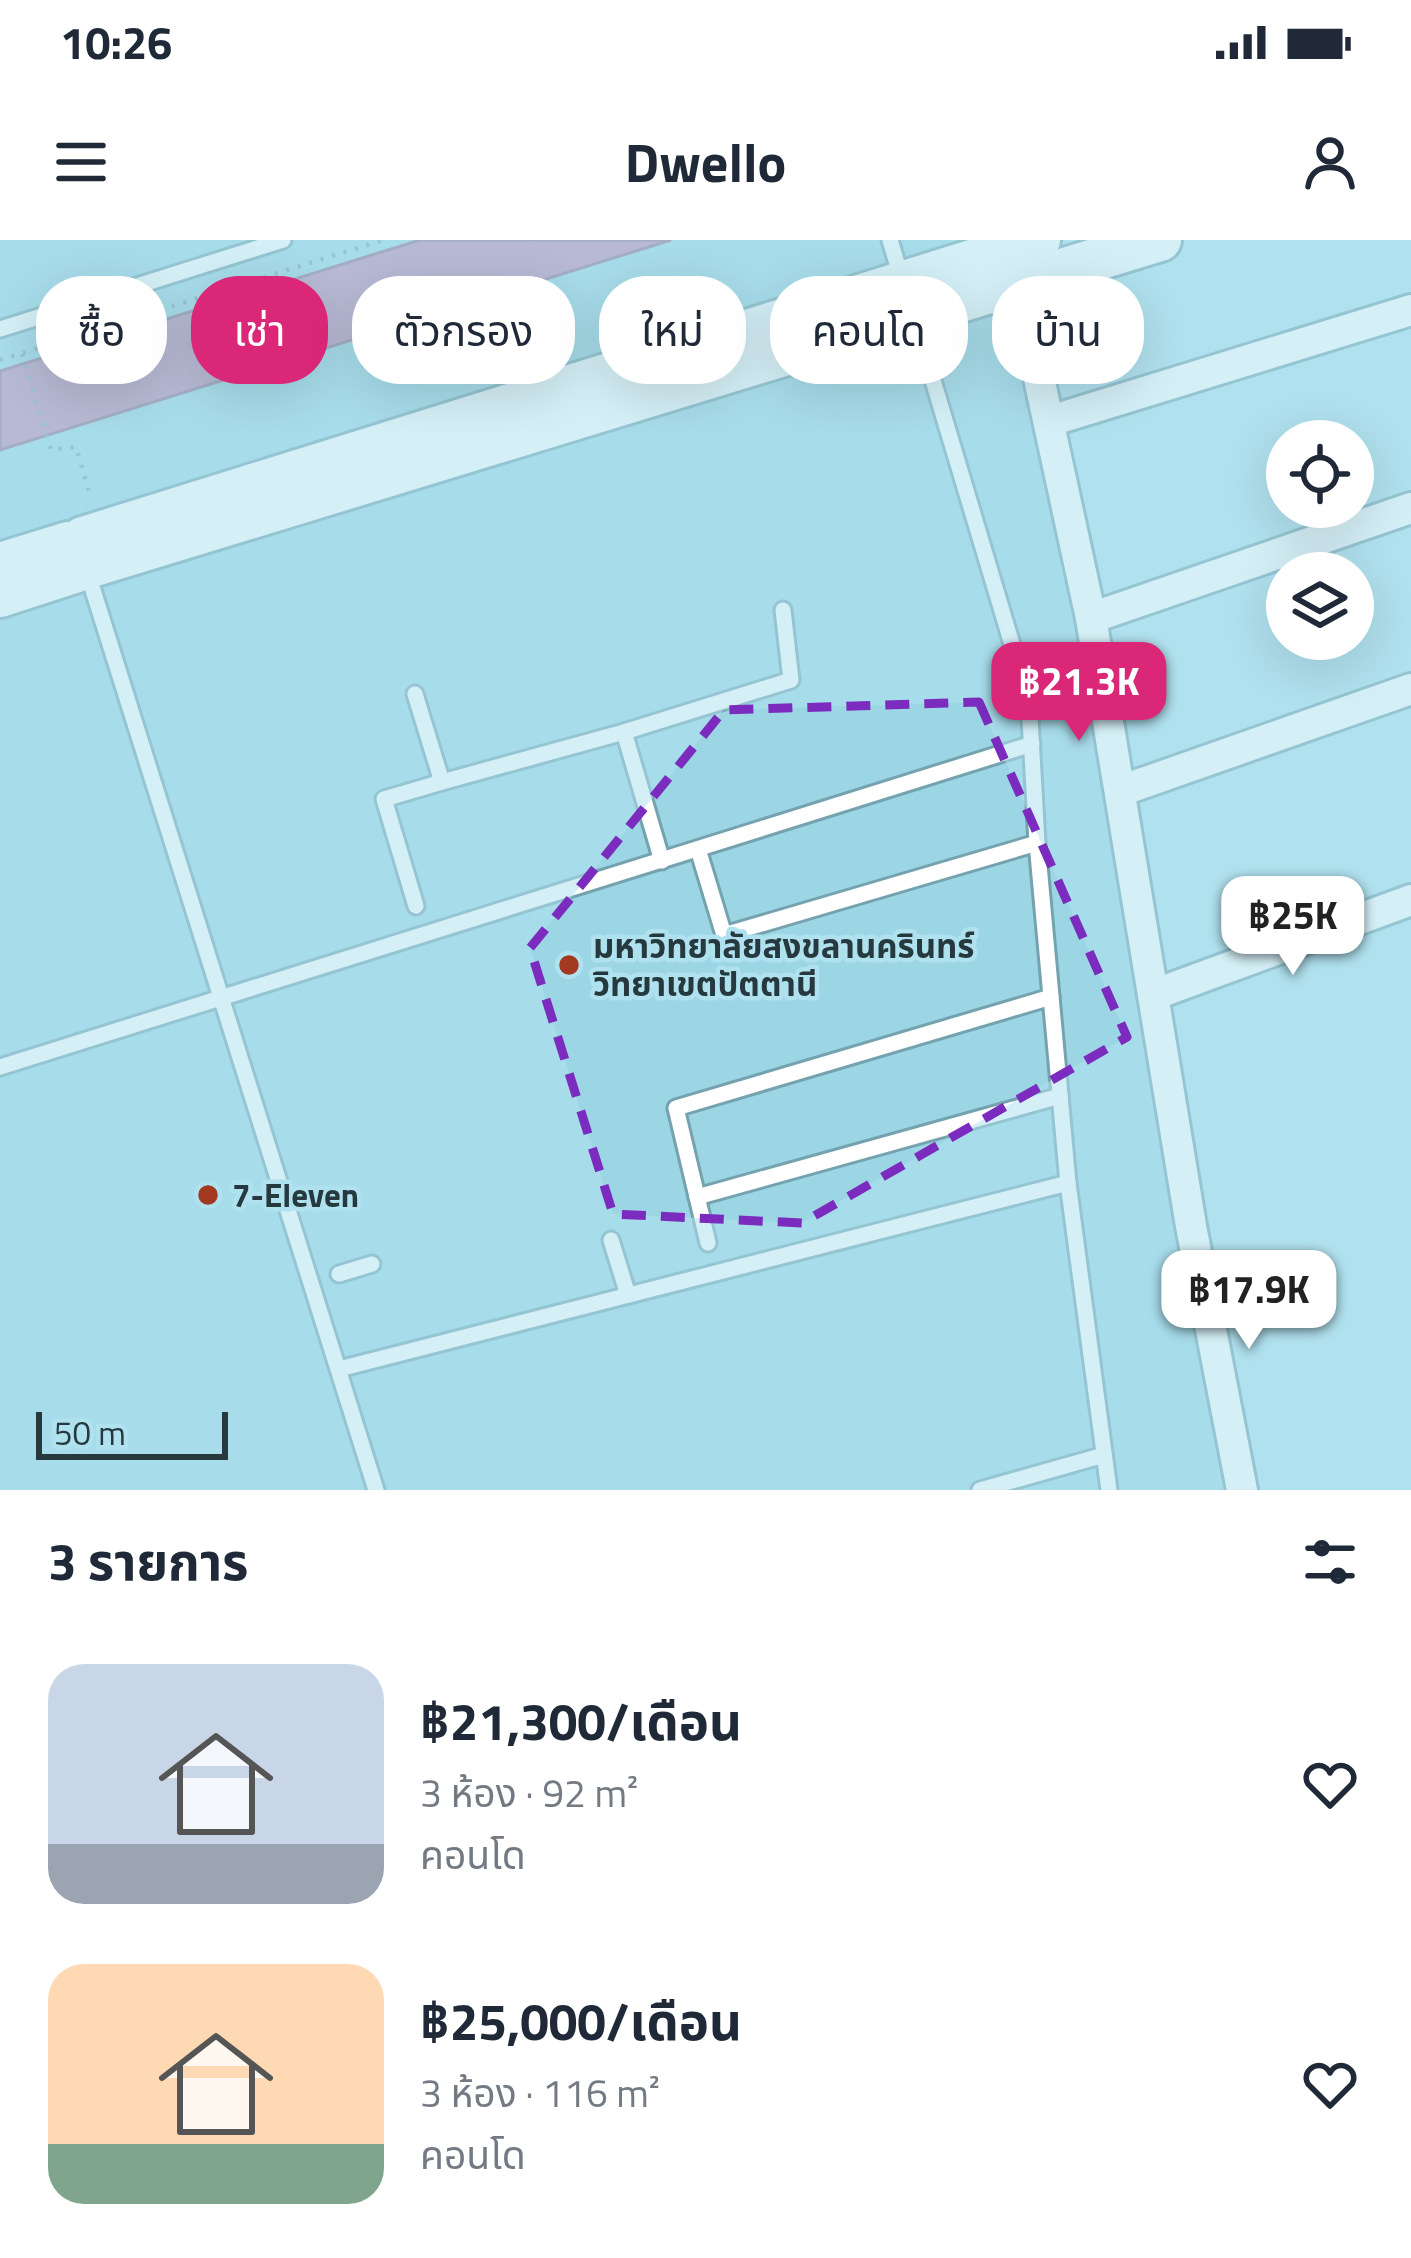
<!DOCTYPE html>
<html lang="th">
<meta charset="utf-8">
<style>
body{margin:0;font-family:"Titillium Web","Noto Sans Thai",sans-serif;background:#f6f6f7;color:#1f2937;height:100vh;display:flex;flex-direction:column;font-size:45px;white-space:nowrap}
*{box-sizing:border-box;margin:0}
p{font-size:39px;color:#747a83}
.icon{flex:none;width:66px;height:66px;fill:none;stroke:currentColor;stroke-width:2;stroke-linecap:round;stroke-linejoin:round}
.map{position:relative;height:1250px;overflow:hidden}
.details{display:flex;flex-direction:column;background:#fff;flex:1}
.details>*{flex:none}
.top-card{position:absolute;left:36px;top:36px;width:1341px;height:108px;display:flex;gap:24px}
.controls{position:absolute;left:1266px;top:180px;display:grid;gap:24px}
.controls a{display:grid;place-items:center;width:108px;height:108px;border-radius:50%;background:#fff;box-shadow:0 12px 48px #0002;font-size:60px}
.scale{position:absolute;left:36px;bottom:30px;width:192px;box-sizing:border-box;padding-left:12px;border:6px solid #25393e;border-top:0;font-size:33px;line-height:42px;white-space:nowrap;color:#25393e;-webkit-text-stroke:9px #b0e1ee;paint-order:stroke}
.price{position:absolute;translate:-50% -102px;padding:0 27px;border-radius:24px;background:#fff;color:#222;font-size:39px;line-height:78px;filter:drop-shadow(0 3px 6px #0008)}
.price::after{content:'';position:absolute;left:50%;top:72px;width:36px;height:27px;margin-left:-18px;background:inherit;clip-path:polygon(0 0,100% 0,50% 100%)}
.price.selected{background:#db2777;color:#fff}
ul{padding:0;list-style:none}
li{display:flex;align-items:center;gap:36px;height:300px;padding:0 48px}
li span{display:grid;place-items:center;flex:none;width:336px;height:240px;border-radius:36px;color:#555}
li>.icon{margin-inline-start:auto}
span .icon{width:144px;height:144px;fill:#fffc;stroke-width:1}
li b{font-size:51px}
h2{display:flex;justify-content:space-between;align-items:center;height:144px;padding:0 48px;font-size:51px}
.pill{padding:0 42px;border-radius:48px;background:#fff;box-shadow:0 12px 48px #0002;font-size:42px;line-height:108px}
.pill.selected{background:#db2777;color:#fff}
.status{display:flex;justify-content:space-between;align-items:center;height:84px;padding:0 60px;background:#fff;direction:ltr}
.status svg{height:33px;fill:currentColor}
header{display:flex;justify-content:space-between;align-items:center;height:156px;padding:0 48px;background:#fff;font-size:54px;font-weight:700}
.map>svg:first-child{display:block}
.built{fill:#9cd5e4}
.water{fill:#c187b4;stroke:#927091;stroke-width:3}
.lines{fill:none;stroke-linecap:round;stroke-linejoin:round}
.service-casing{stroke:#74a3af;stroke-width:21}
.minor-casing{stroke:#74a3af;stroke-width:36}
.secondary-casing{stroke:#74a3af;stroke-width:48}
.path{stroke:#7ba1ab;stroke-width:4.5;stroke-dasharray:3 9;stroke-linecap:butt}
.service{stroke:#fff;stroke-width:15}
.minor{stroke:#fff;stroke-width:30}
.secondary{stroke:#fff;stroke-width:42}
.marked{fill:none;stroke:#7b2cbf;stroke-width:9;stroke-dasharray:24 15;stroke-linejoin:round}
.poi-dot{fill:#a23920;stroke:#b0e1ee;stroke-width:4.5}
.labels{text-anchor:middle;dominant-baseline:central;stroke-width:9;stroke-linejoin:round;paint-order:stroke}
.poi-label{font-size:33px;font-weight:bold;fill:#25393e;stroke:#b0e1ee;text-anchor:start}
</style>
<div class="status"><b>10:26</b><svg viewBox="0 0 49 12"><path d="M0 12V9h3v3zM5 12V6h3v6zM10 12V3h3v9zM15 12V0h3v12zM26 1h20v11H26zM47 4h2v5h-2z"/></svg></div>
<header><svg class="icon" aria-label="menu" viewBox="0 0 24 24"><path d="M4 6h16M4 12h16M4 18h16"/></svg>Dwello<svg class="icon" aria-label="person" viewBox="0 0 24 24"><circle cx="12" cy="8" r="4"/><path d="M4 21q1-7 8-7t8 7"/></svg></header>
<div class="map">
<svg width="1411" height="1250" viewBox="0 0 1411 1250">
<rect width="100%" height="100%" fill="#b0e1ee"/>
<!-- built -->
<path class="built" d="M0 0H985L1054 273 1110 529 1228 1250H0Z"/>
<!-- water -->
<path class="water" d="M420 0H671L0 210V131Z"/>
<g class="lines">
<!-- service casing -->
<g class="service-casing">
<g id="service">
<path d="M890 0 901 37"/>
<path d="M914 77 1029 461 1037 603 1068 943 1109 1250"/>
<path d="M0 89 283 0"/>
<path d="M87 331 376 1250"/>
<path d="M415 454 442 542 624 492 791 440 783 370"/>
<path d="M624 492 662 621"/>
<path d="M698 609 724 695 1037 603"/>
<path d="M416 666 384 559 442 542"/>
<path d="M0 827 1032 504"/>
<path d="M697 957 1060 856"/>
<path d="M611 1000 628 1055"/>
<path d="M708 1003 676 868 1051 757"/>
<path d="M339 1034 372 1024"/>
<path d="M339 1129 1068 943"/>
<path d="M980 1250 1104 1215"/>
</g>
</g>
<!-- minor casing -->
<g class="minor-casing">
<g id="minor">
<path d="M1014 23 1091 378 1191 986 1242 1250"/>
<path d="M1050 181 1411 70"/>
<path d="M1091 378 1411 268"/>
<path d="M1120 551 1411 449"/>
<path d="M1153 755 1411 660"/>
</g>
</g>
<!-- secondary casing -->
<g class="secondary-casing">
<g id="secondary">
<path d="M83 298 1039 0"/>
<path d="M0 324 68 303"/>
<path d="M95 325 1160 0"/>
<path d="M0 356 77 331"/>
</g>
</g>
<!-- path -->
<g class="path">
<path d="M22 114 51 210 76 207 91 259"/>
<path d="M0 120 383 0"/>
</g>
<!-- service -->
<use href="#service" class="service"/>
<!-- minor -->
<use href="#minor" class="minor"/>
<!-- secondary -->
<use href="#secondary" class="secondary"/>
</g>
<!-- marked area -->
<path d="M0 0H1411V1250H0ZM979 462 1127 797 802 983 613 974 530 708 724 470Z" fill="#b0e1ee" fill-opacity=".55" fill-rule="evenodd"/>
<path class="marked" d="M979 462 1127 797 802 983 613 974 530 708 724 470Z"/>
<!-- markers -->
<g class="poi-dot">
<circle cx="569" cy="725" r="12"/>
<circle cx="208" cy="955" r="12"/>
</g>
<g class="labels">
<!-- poi labels -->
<g class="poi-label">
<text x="593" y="706">มหาวิทยาลัยสงขลานครินทร์<tspan x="593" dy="38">วิทยาเขตปัตตานี</tspan></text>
<text x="232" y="955">7-Eleven</text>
</g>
</g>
</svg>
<div class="controls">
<a><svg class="icon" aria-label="locate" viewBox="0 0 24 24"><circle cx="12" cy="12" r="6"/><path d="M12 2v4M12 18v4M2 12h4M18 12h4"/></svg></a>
<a><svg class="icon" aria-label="layers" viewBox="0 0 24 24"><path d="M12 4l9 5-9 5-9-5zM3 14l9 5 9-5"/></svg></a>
</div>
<div class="scale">50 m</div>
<b class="price selected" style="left:1079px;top:504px">฿21.3K</b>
<b class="price" style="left:1293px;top:738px">฿25K</b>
<b class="price" style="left:1249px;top:1112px">฿17.9K</b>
<div class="top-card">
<a class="pill">ซื้อ</a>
<a class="pill selected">เช่า</a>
<a class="pill">ตัวกรอง</a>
<a class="pill">ใหม่</a>
<a class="pill">คอนโด</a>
<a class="pill">บ้าน</a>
</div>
</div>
<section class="details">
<h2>3 รายการ<svg class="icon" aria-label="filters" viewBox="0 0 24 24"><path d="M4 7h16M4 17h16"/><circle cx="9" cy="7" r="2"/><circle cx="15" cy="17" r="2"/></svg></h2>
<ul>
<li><span style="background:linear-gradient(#c9d6e8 75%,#9aa5b1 0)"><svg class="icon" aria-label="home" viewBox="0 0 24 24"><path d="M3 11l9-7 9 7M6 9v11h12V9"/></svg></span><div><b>฿21,300/เดือน</b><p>3 ห้อง · 92 m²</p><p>คอนโด</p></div><svg class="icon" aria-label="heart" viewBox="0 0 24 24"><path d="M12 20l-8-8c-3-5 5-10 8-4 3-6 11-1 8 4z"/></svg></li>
<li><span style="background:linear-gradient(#ffd9b3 75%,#7fa58c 0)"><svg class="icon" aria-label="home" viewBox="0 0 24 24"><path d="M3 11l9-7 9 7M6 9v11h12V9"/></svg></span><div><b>฿25,000/เดือน</b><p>3 ห้อง · 116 m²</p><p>คอนโด</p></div><svg class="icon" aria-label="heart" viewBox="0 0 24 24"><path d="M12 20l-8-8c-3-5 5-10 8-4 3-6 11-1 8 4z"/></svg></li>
</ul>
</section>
